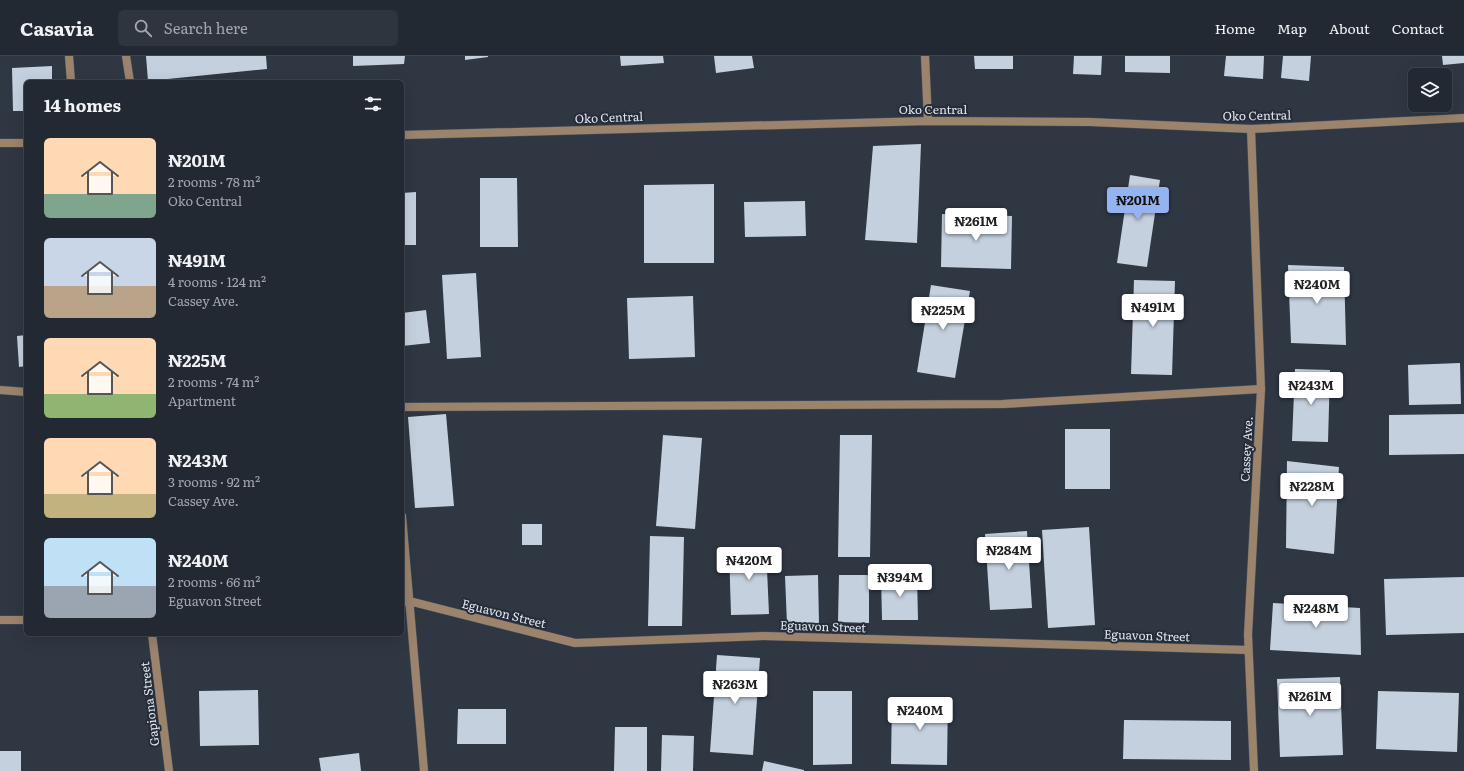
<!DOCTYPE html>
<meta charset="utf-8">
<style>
body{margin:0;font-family:Literata,serif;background:#2f353e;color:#f1f3f6;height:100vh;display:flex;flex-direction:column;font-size:15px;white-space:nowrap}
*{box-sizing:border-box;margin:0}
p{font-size:13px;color:#a3a6ac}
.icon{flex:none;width:22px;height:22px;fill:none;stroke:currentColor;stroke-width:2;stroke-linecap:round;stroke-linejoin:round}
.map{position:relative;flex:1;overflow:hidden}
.drawer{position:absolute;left:24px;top:24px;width:380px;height:556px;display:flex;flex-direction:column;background:#232932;border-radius:6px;box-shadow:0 4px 16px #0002,0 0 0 1px #40454d}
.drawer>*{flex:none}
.tools{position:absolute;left:1408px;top:12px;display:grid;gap:8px}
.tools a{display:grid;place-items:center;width:44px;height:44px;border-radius:6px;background:#232932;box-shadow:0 4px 16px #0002,0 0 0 1px #40454d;font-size:20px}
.price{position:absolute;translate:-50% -34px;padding:0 9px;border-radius:4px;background:#fff;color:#222;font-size:13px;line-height:26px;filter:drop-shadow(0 1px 2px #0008)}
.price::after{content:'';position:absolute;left:50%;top:24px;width:12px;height:9px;margin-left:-6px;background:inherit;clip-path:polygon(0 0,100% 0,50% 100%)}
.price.active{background:#95b2f1;color:#111}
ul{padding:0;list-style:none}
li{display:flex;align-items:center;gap:12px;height:100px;padding:0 20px}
li span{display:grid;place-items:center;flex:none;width:112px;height:80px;border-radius:6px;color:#555}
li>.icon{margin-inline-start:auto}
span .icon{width:48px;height:48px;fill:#fffc;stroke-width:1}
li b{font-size:17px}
h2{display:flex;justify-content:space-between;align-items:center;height:48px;padding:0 20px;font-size:17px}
header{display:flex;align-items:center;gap:24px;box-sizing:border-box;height:56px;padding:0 20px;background:#232932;border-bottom:1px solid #40454d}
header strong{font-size:19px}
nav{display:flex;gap:22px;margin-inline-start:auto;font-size:14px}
.search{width:280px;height:36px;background:#2f353e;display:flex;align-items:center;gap:10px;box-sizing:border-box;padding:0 14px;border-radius:6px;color:#a3a6ac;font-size:15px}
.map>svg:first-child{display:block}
.building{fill:#c5d0df}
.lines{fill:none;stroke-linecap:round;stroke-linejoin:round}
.service-casing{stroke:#4b535e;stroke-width:9}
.minor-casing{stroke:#4b535e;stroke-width:9}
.service{stroke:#9b836c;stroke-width:8}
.minor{stroke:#9b836c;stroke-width:8}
.labels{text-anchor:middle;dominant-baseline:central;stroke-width:4;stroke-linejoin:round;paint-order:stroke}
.street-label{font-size:12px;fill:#e1e6ee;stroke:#252d38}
</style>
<header>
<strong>Casavia</strong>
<div class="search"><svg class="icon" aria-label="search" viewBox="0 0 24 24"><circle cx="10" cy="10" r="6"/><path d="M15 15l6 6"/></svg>Search here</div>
<nav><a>Home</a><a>Map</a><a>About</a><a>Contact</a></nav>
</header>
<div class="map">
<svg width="1464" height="715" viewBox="0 0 1464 715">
<rect width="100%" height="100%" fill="#2f3743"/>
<!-- building -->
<g class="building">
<path d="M146 0H266L267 13 148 25Z"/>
<path d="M353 0H405L404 8 353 10Z"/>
<path d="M465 0H488V1L465 4Z"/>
<path d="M620 0H663L664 7 621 10Z"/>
<path d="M714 0H752L754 12 716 17Z"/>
<path d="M974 0H1013V13H975Z"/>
<path d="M1074 0H1102L1101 19 1073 18Z"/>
<path d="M1125 0H1170V17L1125 16Z"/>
<path d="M1226 0H1264L1263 23 1224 20Z"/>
<path d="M1283 0H1311L1309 25 1281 22Z"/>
<path d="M1442 0H1464V7L1443 9Z"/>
<path d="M52 10V26H26V55H13L12 12Z"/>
<path d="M921 88 917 187 865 184 873 90Z"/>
<path d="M1130 119 1160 124 1147 211 1117 207Z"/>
<path d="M480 122H517L518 191H480Z"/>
<path d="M714 128V207H644V129Z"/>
<path d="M416 136V189H402V137Z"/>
<path d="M805 145 806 180 745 181 744 146Z"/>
<path d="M942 158 1012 160 1011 213 941 211Z"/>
<path d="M1288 209 1344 211 1346 289 1291 287Z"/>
<path d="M476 217 481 301 447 303 442 219Z"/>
<path d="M1134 224 1175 225 1172 319 1131 318Z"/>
<path d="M931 229 970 235 955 322 917 316Z"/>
<path d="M693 240 695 301 629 303 627 242Z"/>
<path d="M426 254 430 287 402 290V257Z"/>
<path d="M26 279V310L19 311 17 280Z"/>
<path d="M1460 307 1461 348 1409 349 1408 309Z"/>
<path d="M1295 313 1330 314 1328 386 1292 385Z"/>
<path d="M446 358 454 450 415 452 408 361Z"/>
<path d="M1464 358V398L1389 399V359Z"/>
<rect x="1065" y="373" width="45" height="60"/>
<path d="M663 379 702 382 695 473 656 470Z"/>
<path d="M840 379H872L870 501H838Z"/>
<path d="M1287 405 1339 411 1334 498 1286 492Z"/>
<rect x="522" y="468" width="20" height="21"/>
<path d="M1089 471 1095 569 1048 572 1042 474Z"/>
<path d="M1027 475 1032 552 990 554 985 478Z"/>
<path d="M650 480 684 481 682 570H648Z"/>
<path d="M766 491 769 558 731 559 729 493Z"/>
<path d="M818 519 819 567 787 568 785 520Z"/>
<path d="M839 519H869V567L838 566Z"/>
<path d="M881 519H917L918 564H882Z"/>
<path d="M1464 521V577L1386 579 1384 523Z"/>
<path d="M1273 547 1360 552 1361 599 1270 594Z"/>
<path d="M717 599 760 602 753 699 710 696Z"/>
<path d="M1340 621 1343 699 1280 701 1277 623Z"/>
<path d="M258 634 259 689 200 690 199 635Z"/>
<path d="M813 635H852V708L813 709Z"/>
<path d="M1378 635 1459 637 1457 696 1376 693Z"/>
<path d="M892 641 948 642 947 709 891 708Z"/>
<path d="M458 653H506V688H457Z"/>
<path d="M1124 664 1231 665V704L1123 703Z"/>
<path d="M615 671H647V715H614Z"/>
<path d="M662 679 694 680 693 715H661Z"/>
<rect x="0" y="695" width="21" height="20"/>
<path d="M359 697 361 715H321L319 702Z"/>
<path d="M764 705 804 714V715H762Z"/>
</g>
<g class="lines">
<!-- service casing -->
<g class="service-casing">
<path id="service" d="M126 0 130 26"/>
</g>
<!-- minor casing -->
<g class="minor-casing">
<g id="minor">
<path d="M69 0 71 26"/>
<path d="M925 0 928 65"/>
<path d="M1251 73 1261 333 1248 579 1254 715"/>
<path d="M402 79 928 65 1090 66 1251 73 1464 62"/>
<path d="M0 87H26"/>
<path d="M0 334 26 336"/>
<path d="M402 351 1003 348 1261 333"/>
<path d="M402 460 424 715"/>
<path d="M402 546 409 545 575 587 764 580 1248 594"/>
<path d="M0 564H26"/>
<path d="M152 578 169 715"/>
</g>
</g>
<!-- service -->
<use href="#service" class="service"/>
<!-- minor -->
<use href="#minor" class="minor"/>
</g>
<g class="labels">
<!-- street labels -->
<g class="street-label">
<text x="933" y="53">Oko Central</text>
<text transform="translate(1257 59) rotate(-1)">Oko Central</text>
<text transform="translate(609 61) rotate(-2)">Oko Central</text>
<text transform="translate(1246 393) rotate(-87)">Cassey Ave.</text>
<text transform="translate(504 557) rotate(14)">Eguavon Street</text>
<text transform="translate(823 570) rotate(2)">Eguavon Street</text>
<text transform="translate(1147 579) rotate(2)">Eguavon Street</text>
<text transform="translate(149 648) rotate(-97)">Gapiona Street</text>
</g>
</g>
</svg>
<div class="tools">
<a><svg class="icon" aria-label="layers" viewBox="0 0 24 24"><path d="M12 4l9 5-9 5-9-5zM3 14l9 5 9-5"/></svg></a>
</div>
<b class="price active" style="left:1138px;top:165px">₦201M</b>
<b class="price" style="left:976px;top:186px">₦261M</b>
<b class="price" style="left:1317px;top:249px">₦240M</b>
<b class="price" style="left:1153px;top:272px">₦491M</b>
<b class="price" style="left:943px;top:275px">₦225M</b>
<b class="price" style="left:1311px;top:350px">₦243M</b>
<b class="price" style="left:1312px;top:451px">₦228M</b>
<b class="price" style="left:1009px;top:515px">₦284M</b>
<b class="price" style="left:749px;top:525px">₦420M</b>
<b class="price" style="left:900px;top:542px">₦394M</b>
<b class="price" style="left:1316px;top:573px">₦248M</b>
<b class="price" style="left:735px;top:649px">₦263M</b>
<b class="price" style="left:1310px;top:661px">₦261M</b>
<b class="price" style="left:920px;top:675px">₦240M</b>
<section class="drawer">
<h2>14 homes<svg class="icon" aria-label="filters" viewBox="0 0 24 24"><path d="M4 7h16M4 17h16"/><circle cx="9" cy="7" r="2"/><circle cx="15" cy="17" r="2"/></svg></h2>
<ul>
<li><span style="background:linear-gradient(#ffd9b3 70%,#7fa58c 0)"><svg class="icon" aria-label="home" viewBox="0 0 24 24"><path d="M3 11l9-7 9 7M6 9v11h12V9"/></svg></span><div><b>₦201M</b><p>2 rooms · 78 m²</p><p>Oko Central</p></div></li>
<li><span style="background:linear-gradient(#c9d6e8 60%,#b9a48a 0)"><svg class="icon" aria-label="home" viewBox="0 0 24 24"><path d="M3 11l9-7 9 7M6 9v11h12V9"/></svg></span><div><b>₦491M</b><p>4 rooms · 124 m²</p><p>Cassey Ave.</p></div></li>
<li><span style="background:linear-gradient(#ffd9b3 70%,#8fb573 0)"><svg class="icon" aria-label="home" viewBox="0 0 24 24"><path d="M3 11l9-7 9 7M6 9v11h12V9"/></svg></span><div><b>₦225M</b><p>2 rooms · 74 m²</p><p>Apartment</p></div></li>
<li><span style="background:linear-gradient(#ffd9b3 70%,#c2b280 0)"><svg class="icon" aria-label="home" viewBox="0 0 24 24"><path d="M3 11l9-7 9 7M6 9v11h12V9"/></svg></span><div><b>₦243M</b><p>3 rooms · 92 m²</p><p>Cassey Ave.</p></div></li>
<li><span style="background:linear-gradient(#bfe0f5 60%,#9aa5b1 0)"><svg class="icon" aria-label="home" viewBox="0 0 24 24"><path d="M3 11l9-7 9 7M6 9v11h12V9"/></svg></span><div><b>₦240M</b><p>2 rooms · 66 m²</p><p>Eguavon Street</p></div></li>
</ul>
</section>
</div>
